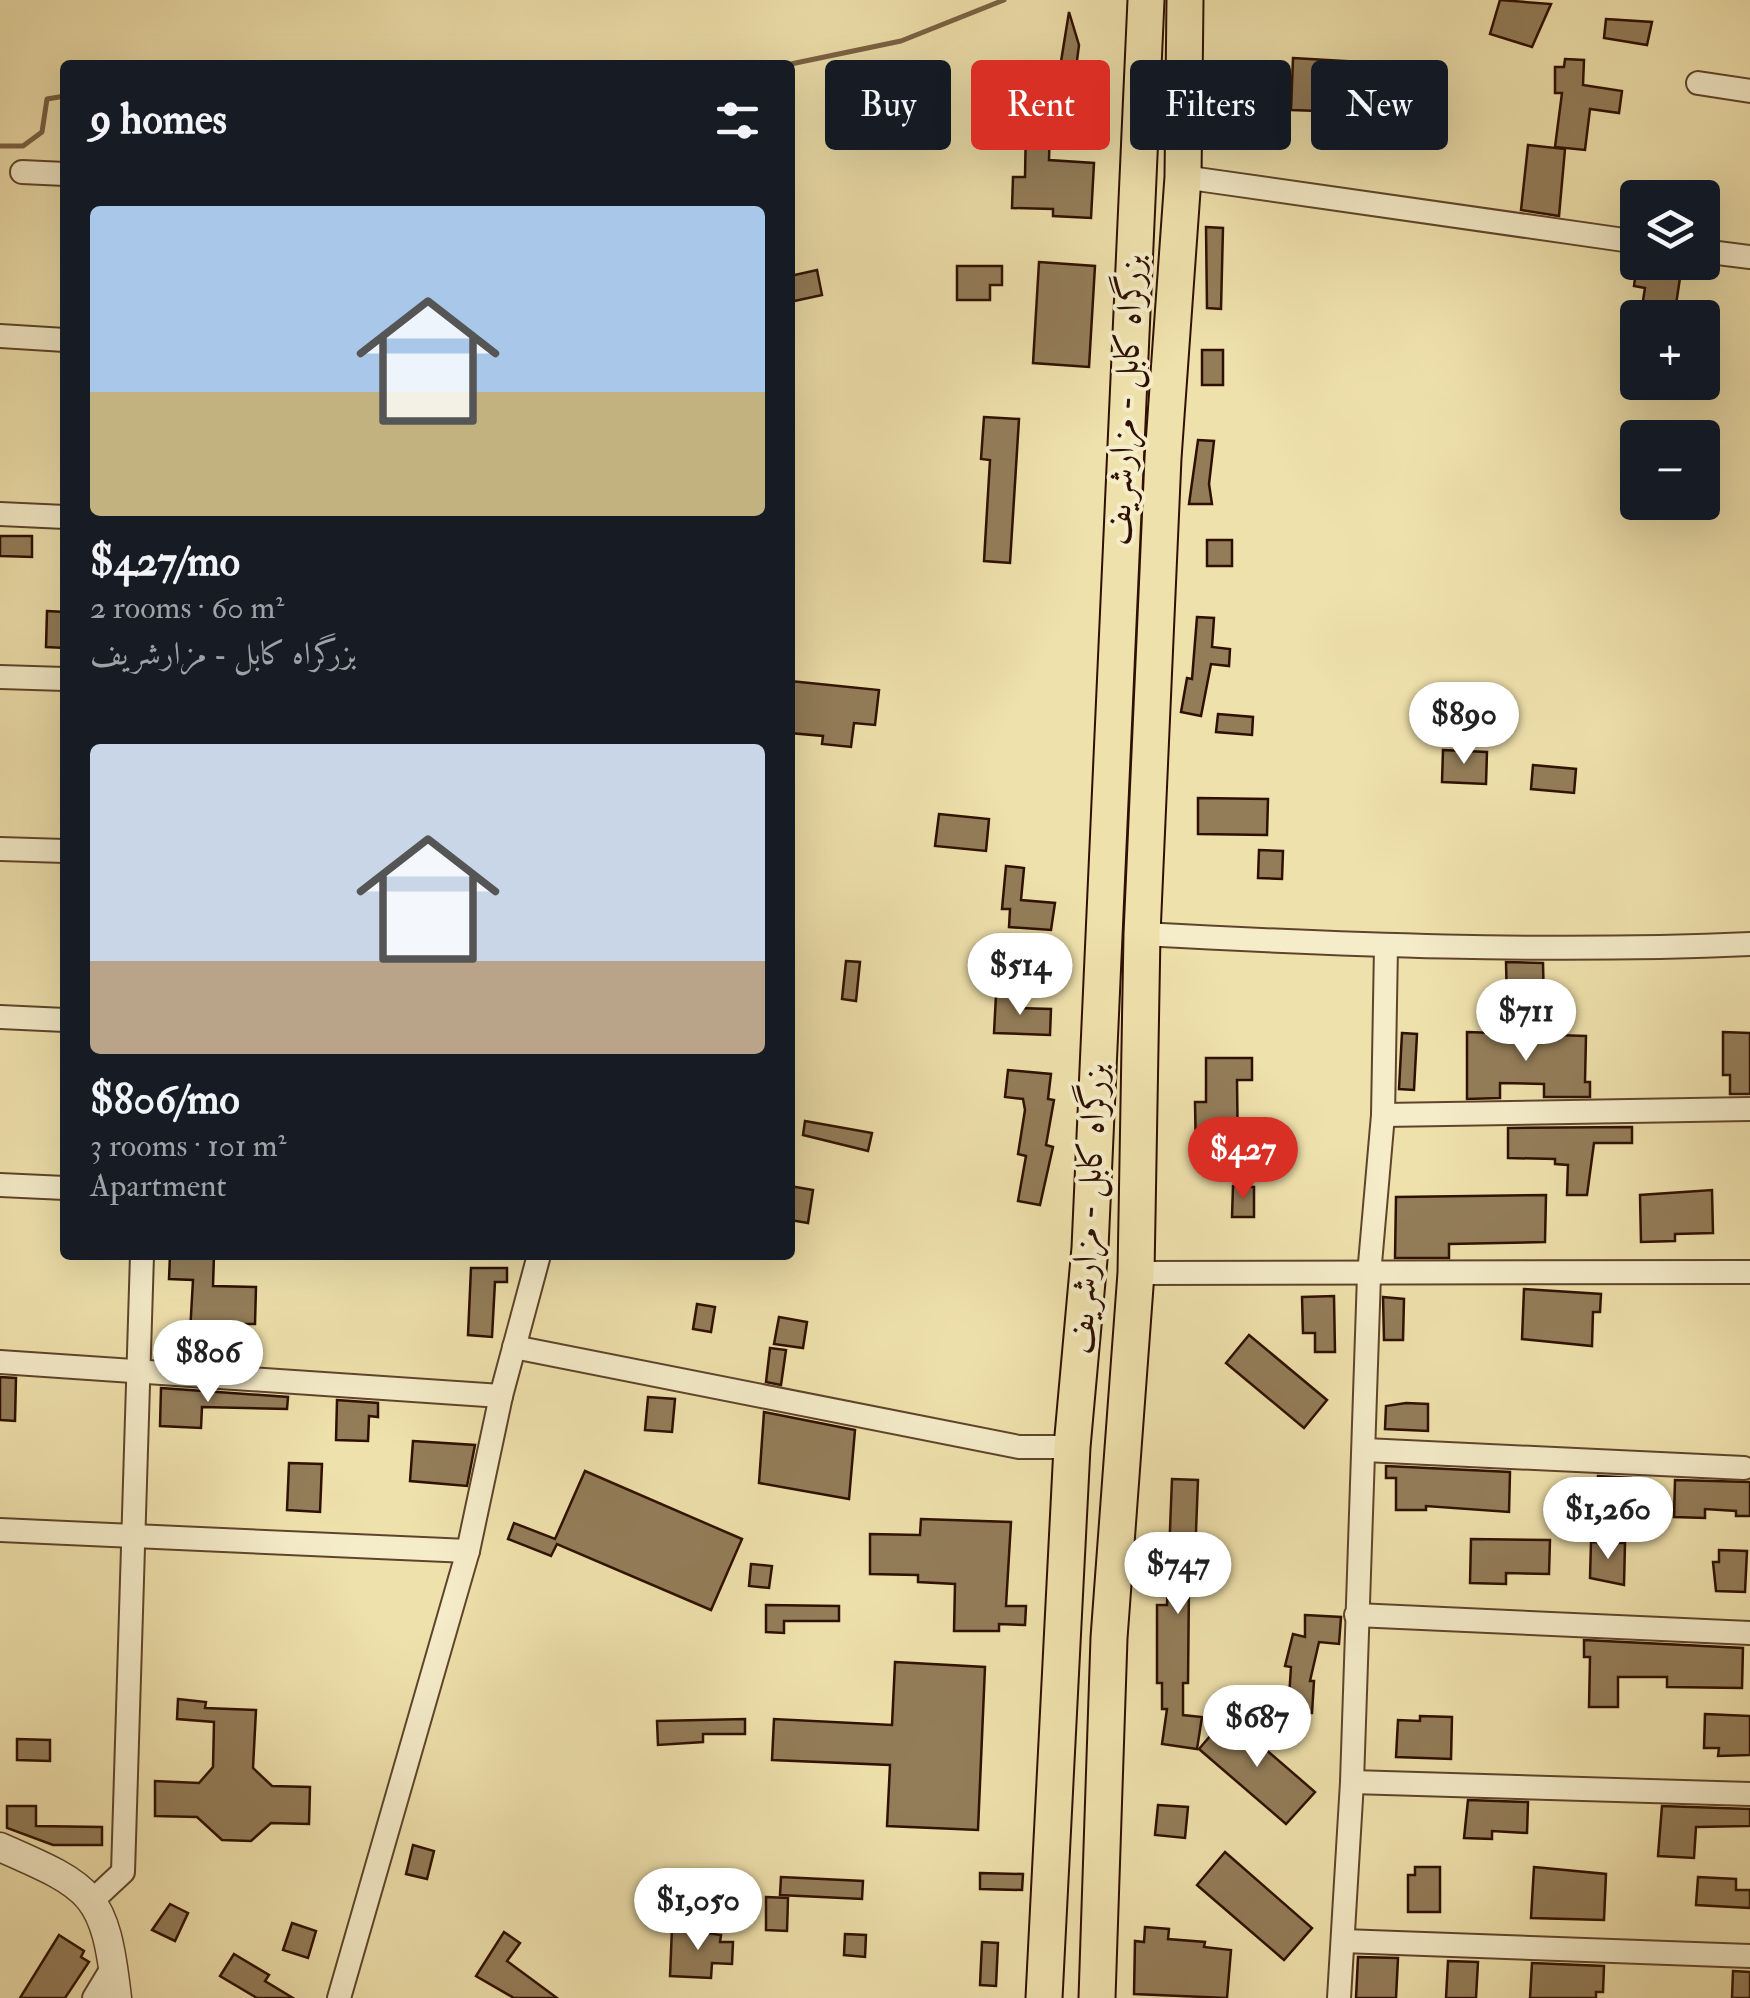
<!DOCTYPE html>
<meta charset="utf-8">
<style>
body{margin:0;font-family:"IM FELL Double Pica",Amiri,serif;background:#242831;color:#f1f3f6;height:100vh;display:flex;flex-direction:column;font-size:38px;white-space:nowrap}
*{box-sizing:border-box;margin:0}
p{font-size:32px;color:#9ea1a6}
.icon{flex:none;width:55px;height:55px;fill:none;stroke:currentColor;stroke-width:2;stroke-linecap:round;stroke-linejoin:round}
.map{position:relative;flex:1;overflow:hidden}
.sheet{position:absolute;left:60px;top:60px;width:735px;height:1200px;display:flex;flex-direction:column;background:#171b24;border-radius:10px;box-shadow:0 10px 40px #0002}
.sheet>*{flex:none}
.banner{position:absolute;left:825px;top:60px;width:775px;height:90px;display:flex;gap:20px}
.buttons{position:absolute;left:1620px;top:180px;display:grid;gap:20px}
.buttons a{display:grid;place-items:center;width:100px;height:100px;border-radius:10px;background:#171b24;box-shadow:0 10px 40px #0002;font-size:50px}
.price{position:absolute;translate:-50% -85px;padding:0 22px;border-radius:35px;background:#fff;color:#222;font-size:32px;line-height:65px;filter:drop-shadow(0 2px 5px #0008)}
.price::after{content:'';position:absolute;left:50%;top:60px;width:30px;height:22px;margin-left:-15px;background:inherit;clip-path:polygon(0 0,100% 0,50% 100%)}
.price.active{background:#d93025;color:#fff}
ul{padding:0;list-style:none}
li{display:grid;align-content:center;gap:20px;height:530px;padding:0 30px}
li span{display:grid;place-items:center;height:310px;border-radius:10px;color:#555}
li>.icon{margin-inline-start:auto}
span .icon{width:180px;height:180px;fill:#fffc;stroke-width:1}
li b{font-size:42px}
h2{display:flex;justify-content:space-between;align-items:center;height:120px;padding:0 30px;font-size:42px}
.tag{padding:0 35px;border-radius:10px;background:#171b24;box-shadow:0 10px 40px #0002;font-size:35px;line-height:90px}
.tag.active{background:#d93025;color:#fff}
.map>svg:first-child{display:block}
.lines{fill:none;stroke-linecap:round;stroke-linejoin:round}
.stream{stroke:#7b6344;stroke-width:5}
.building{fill:#937d59;stroke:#2f1000;stroke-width:2.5}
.minor-casing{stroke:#5f442b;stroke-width:26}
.tertiary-casing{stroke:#5f442b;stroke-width:31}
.trunk-casing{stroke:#2f1000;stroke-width:39}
.minor{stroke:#f5ecc9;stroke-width:22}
.tertiary{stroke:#f5ecc9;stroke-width:28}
.trunk{stroke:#efe1ac;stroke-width:35}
.labels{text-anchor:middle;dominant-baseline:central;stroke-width:8;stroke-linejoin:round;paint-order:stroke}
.street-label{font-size:35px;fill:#2f1000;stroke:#f5ecc9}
</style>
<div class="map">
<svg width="1750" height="1998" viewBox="0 0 1750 1998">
<rect width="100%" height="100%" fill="#efe1ac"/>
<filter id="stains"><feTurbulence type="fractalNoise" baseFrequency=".002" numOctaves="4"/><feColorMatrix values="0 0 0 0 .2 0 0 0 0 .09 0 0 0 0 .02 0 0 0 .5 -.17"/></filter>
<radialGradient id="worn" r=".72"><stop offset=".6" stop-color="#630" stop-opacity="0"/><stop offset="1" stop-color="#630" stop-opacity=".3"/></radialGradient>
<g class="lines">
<!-- stream -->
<g class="stream">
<path d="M786 65 901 41 1004 0"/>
<path d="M0 146H23L42 132 47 99 65 96"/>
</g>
</g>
<!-- building -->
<g class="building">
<path d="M1500 0 1551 4 1532 47 1490 34Z"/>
<path d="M1069 12 1079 45 1075 76 1059 74Z"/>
<path d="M1606 19 1652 22 1647 45 1604 38Z"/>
<path d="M1293 58 1378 63 1377 113 1291 110Z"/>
<path d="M1565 59 1584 60 1583 85 1622 91 1619 113 1590 109 1585 150 1555 147 1562 93H1555V67H1564Z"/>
<path d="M1026 124 1050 125 1049 160 1094 163 1091 218 1053 216V209L1012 208 1013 177H1025Z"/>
<path d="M1528 145 1565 149 1559 216 1521 210Z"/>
<path d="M1206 227 1223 228 1221 309 1207 308Z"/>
<path d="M1039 262 1095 266 1089 367 1033 363Z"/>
<path d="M957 266H1002V285H990V300H957Z"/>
<path d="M817 270 822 295 790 302V276Z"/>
<path d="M1636 271 1680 278 1674 318 1642 307 1645 288 1634 286Z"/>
<rect x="1202" y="350" width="21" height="35"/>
<path d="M984 417 1019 419 1010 563 984 561 990 460 981 459Z"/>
<path d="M1198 440 1214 441 1209 484 1212 504H1189Z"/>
<path d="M0 536H32V557L0 556Z"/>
<rect x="1207" y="540" width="25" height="26"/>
<path d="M47 611 65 612V648L46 647Z"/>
<path d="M1197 617 1214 618 1212 647 1230 649 1229 666 1211 664 1201 716 1181 712 1187 678 1192 679Z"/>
<path d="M790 681 879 690 875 725 854 723 851 747 822 744 823 736 790 733Z"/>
<path d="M1218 714 1253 717 1252 735 1216 732Z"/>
<path d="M1443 750 1487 752 1486 784 1442 782Z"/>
<path d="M1533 765 1576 769 1574 793 1531 789Z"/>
<path d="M1198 798 1268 799 1267 835 1198 834Z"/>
<path d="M939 814 989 819 986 851 935 846Z"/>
<path d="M1259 850 1283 851 1282 879 1258 878Z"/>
<path d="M1006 866 1024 868 1021 900 1055 903 1051 930 1009 927 1010 909H1002Z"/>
<path d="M846 961 860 962 856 1001 842 999Z"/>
<path d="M1506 962 1543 963 1544 1005H1507Z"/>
<path d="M996 995H1019L1018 1008 1051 1009 1050 1035 994 1033Z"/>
<path d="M1467 1032 1586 1036 1585 1082H1590V1097H1544V1084L1500 1083V1098L1467 1099Z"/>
<path d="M1723 1032 1750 1033V1094H1730V1075H1723Z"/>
<path d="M1402 1033 1417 1034 1414 1090 1399 1089Z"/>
<path d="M1206 1058H1252V1080H1237L1238 1158H1196L1195 1102H1206Z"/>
<path d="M1008 1070 1051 1074 1048 1099 1054 1100 1046 1145 1053 1147 1040 1205 1018 1201 1026 1156 1018 1154 1025 1110 1023 1099 1005 1097Z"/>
<path d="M805 1121 872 1133 868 1151 803 1135Z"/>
<path d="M1632 1127V1143H1594L1587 1195H1567L1568 1165 1555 1164V1159L1508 1158V1128Z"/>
<path d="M790 1186 813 1190 808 1223 790 1220Z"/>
<path d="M1233 1186 1254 1187V1217H1232Z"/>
<path d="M1712 1190 1713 1233 1675 1234V1241L1641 1242 1640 1195Z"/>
<path d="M1546 1195 1545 1242 1449 1244V1258H1395L1396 1197Z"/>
<path d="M170 1255H214L213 1286 256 1287 255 1324H241L240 1360H218L219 1335 190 1333 193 1280 169 1279Z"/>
<path d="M471 1268H507V1282H495L492 1337 468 1335Z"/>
<path d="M1524 1289 1601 1294 1600 1312H1593L1592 1346 1522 1339Z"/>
<path d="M1334 1296 1335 1352H1315V1333H1303L1302 1297Z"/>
<path d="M1383 1297 1404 1299 1403 1340H1384Z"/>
<path d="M697 1304 715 1307 711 1332 693 1329Z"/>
<path d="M779 1317 807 1322 803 1348 774 1344Z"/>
<path d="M1249 1335 1327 1400 1304 1428 1226 1363Z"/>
<path d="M770 1348 786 1350 781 1385 766 1382Z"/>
<path d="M0 1377 16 1378 15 1421 0 1420Z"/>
<path d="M161 1388 288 1397 287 1409 202 1407 201 1428 160 1426Z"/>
<path d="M648 1397 675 1399 672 1432 645 1430Z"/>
<path d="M337 1400 378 1403V1417L369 1416 368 1441 336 1440Z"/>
<path d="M1406 1403 1428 1404V1431L1385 1429 1386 1406Z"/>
<path d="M764 1412 855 1430 849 1499 759 1483Z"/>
<path d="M413 1441 475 1445 467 1486 410 1481Z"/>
<path d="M289 1463 322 1464 320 1512 287 1510Z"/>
<path d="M1386 1466 1510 1472 1509 1512 1426 1506V1510H1396V1478H1386Z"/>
<path d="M585 1471 742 1539 711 1610 557 1544 551 1556 508 1539 514 1523 555 1539Z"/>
<path d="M1598 1476 1631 1478V1512L1611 1511V1493L1598 1492Z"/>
<path d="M1172 1479 1198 1480 1194 1583 1189 1582 1188 1683H1183V1715L1202 1717 1197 1749 1162 1744 1167 1709H1162V1683H1157V1605H1167Z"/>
<path d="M1675 1480 1750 1482V1516H1736V1511L1705 1509V1518L1674 1517Z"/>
<path d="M921 1519 1011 1522 1006 1606H1026L1025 1625 999 1624V1631H954L955 1584 918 1582V1575L870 1574V1534L920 1535Z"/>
<path d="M1471 1539 1550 1540 1549 1574 1506 1573V1584L1470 1583Z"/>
<path d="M1591 1542 1625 1543 1624 1585 1590 1578Z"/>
<path d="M1719 1550 1747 1551 1745 1592 1716 1591 1713 1562H1719Z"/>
<path d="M751 1564 772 1566 769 1588 749 1586Z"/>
<path d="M766 1605 839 1606V1621H784V1633L766 1632Z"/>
<path d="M1305 1615 1341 1617 1339 1644 1319 1642 1310 1681H1314L1312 1713 1288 1712 1291 1667 1285 1666 1293 1634 1305 1637Z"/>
<path d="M1584 1640 1743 1648 1742 1688 1667 1687V1677H1618V1707H1589L1590 1657H1584Z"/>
<path d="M895 1662 985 1667 978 1830 887 1826 890 1765 772 1760 774 1719 892 1725Z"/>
<path d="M178 1699 206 1702 205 1708 256 1710 253 1768 272 1786 310 1787 309 1824 271 1823 251 1841 222 1840 197 1817 155 1816V1781L199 1783 213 1767 214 1722 177 1719Z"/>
<path d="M1705 1714 1750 1716V1755L1718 1756 1719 1748H1704Z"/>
<path d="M1227 1716 1315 1792 1286 1824 1199 1749Z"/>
<path d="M1420 1716 1452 1717 1451 1759 1396 1757 1398 1720 1420 1721Z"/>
<path d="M745 1719V1734H703V1742L658 1745 657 1721Z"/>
<path d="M17 1739 50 1740V1761L17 1760Z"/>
<path d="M1468 1800 1528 1802 1527 1833 1492 1831V1839L1464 1838Z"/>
<path d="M1158 1805 1188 1807 1185 1838 1155 1835Z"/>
<path d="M7 1806H36V1826L102 1827V1845H53L7 1828Z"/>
<path d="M1662 1806 1750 1809V1826L1696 1827 1694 1858 1658 1856Z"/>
<path d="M413 1845 434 1851 427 1879 406 1874Z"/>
<path d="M1225 1852 1312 1928 1284 1960 1197 1885Z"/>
<path d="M1415 1867H1440V1912H1408V1875H1415Z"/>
<path d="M1534 1867 1606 1874 1604 1920 1531 1918Z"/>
<path d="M980 1873 1023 1874 1022 1890 980 1889Z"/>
<path d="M781 1877 863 1881 862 1899 780 1895Z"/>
<path d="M1698 1877 1736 1879V1890H1750V1908L1696 1905Z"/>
<path d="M766 1897 788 1898 787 1931 766 1930Z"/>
<path d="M170 1904 188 1913 175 1941 152 1930Z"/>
<path d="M292 1923 316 1931 308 1958 283 1950Z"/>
<path d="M1145 1927 1169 1929 1168 1939 1205 1942 1204 1947 1231 1950 1227 1998 1134 1994 1135 1941 1144 1942Z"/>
<path d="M672 1928 721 1935 720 1942H733L732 1964 712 1963 711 1978 670 1976Z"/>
<path d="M504 1932 520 1943 507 1961 557 1998H514L476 1976Z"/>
<path d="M845 1934 866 1935 865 1957 844 1955Z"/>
<path d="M59 1935 84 1951 81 1957 89 1962 65 1998H20Z"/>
<path d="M982 1942 998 1943 996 1986 980 1985Z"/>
<path d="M234 1954 269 1975 265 1981 293 1998H257L220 1976Z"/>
<path d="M1358 1957 1398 1958 1396 1998H1356Z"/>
<path d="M1448 1961 1478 1962 1476 1998H1446Z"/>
<path d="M1532 1963 1604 1966 1603 1992H1596V1998H1530Z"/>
<path d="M1733 1971 1750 1972V1998H1732Z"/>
</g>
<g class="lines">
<!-- minor casing -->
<g class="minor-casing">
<g id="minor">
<path d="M1698 83 1750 91"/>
<path d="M22 172 65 174"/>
<path d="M1183 177 1638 242"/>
<path d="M1702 251 1750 257"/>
<path d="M0 336 65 340"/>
<path d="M0 514 65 517"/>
<path d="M0 677 65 679"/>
<path d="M0 849 65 851"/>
<path d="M1142 934C1345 945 1547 953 1750 944"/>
<path d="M0 1017 65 1020"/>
<path d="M1383 1115 1750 1109"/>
<path d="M0 1185 65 1188"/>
<path d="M1136 1273 1750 1272"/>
<path d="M514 1347 1019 1447H1072"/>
<path d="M0 1362 501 1396"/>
<path d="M1365 1450 1744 1468"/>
<path d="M0 1530 468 1551"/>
<path d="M1356 1615 1750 1633"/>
<path d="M1352 1782 1750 1794"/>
<path d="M93 1900 123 1872 142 1255"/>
<path d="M1343 1941 1750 1956"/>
<path d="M94 1998 114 1965"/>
<path d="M339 1998 468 1551 501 1396 539 1255"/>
<path d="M1339 1998 1352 1782 1369 1275 1383 1115 1386 947"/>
</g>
</g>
<!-- tertiary casing -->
<g class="tertiary-casing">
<path id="tertiary" d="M0 1847C94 1888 105 1893 117 1998"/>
</g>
<!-- trunk casing -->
<g class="trunk-casing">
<g id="trunk">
<path d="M1044 1998 1072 1447 1090 1248 1146 0"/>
<path d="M1097 1998 1109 1638 1136 1273 1142 934 1163 458 1183 177 1185 0"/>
</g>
</g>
<!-- minor -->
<use href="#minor" class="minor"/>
<!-- tertiary -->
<use href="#tertiary" class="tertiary"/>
<!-- trunk -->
<use href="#trunk" class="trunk"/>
</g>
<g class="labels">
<!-- street labels -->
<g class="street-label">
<text transform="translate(1125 400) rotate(-87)">بزرگراه کابل - مزارشریف</text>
<text transform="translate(1088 1209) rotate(-87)">بزرگراه کابل - مزارشریف</text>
</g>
</g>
<rect width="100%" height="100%" filter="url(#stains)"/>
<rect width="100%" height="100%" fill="url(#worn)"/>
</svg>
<div class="buttons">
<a><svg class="icon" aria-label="layers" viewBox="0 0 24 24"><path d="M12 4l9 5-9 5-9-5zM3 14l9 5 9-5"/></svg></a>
<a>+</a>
<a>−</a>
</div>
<b class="price" style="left:1464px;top:767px">$890</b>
<b class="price" style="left:1020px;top:1018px">$514</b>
<b class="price" style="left:1526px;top:1064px">$711</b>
<b class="price active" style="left:1243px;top:1202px">$427</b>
<b class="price" style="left:208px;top:1405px">$806</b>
<b class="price" style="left:1608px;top:1562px">$1,260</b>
<b class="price" style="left:1178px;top:1617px">$747</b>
<b class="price" style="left:1257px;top:1770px">$687</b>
<b class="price" style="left:698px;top:1953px">$1,050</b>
<div class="banner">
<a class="tag">Buy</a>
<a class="tag active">Rent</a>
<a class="tag">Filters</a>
<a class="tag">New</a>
</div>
<section class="sheet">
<h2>9 homes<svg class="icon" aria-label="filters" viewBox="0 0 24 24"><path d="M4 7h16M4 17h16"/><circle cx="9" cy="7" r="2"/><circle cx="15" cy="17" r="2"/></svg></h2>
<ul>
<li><span style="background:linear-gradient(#a9c7e8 60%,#c2b280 0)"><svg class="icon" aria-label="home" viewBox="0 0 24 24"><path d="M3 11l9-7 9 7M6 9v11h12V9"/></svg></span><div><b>$427/mo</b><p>2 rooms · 60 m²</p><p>بزرگراه کابل - مزارشریف</p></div></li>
<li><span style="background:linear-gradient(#c9d6e8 70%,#b9a48a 0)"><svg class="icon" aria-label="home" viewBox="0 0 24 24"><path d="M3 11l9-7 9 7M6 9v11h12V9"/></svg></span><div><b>$806/mo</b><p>3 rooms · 101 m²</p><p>Apartment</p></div></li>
</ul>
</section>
</div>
